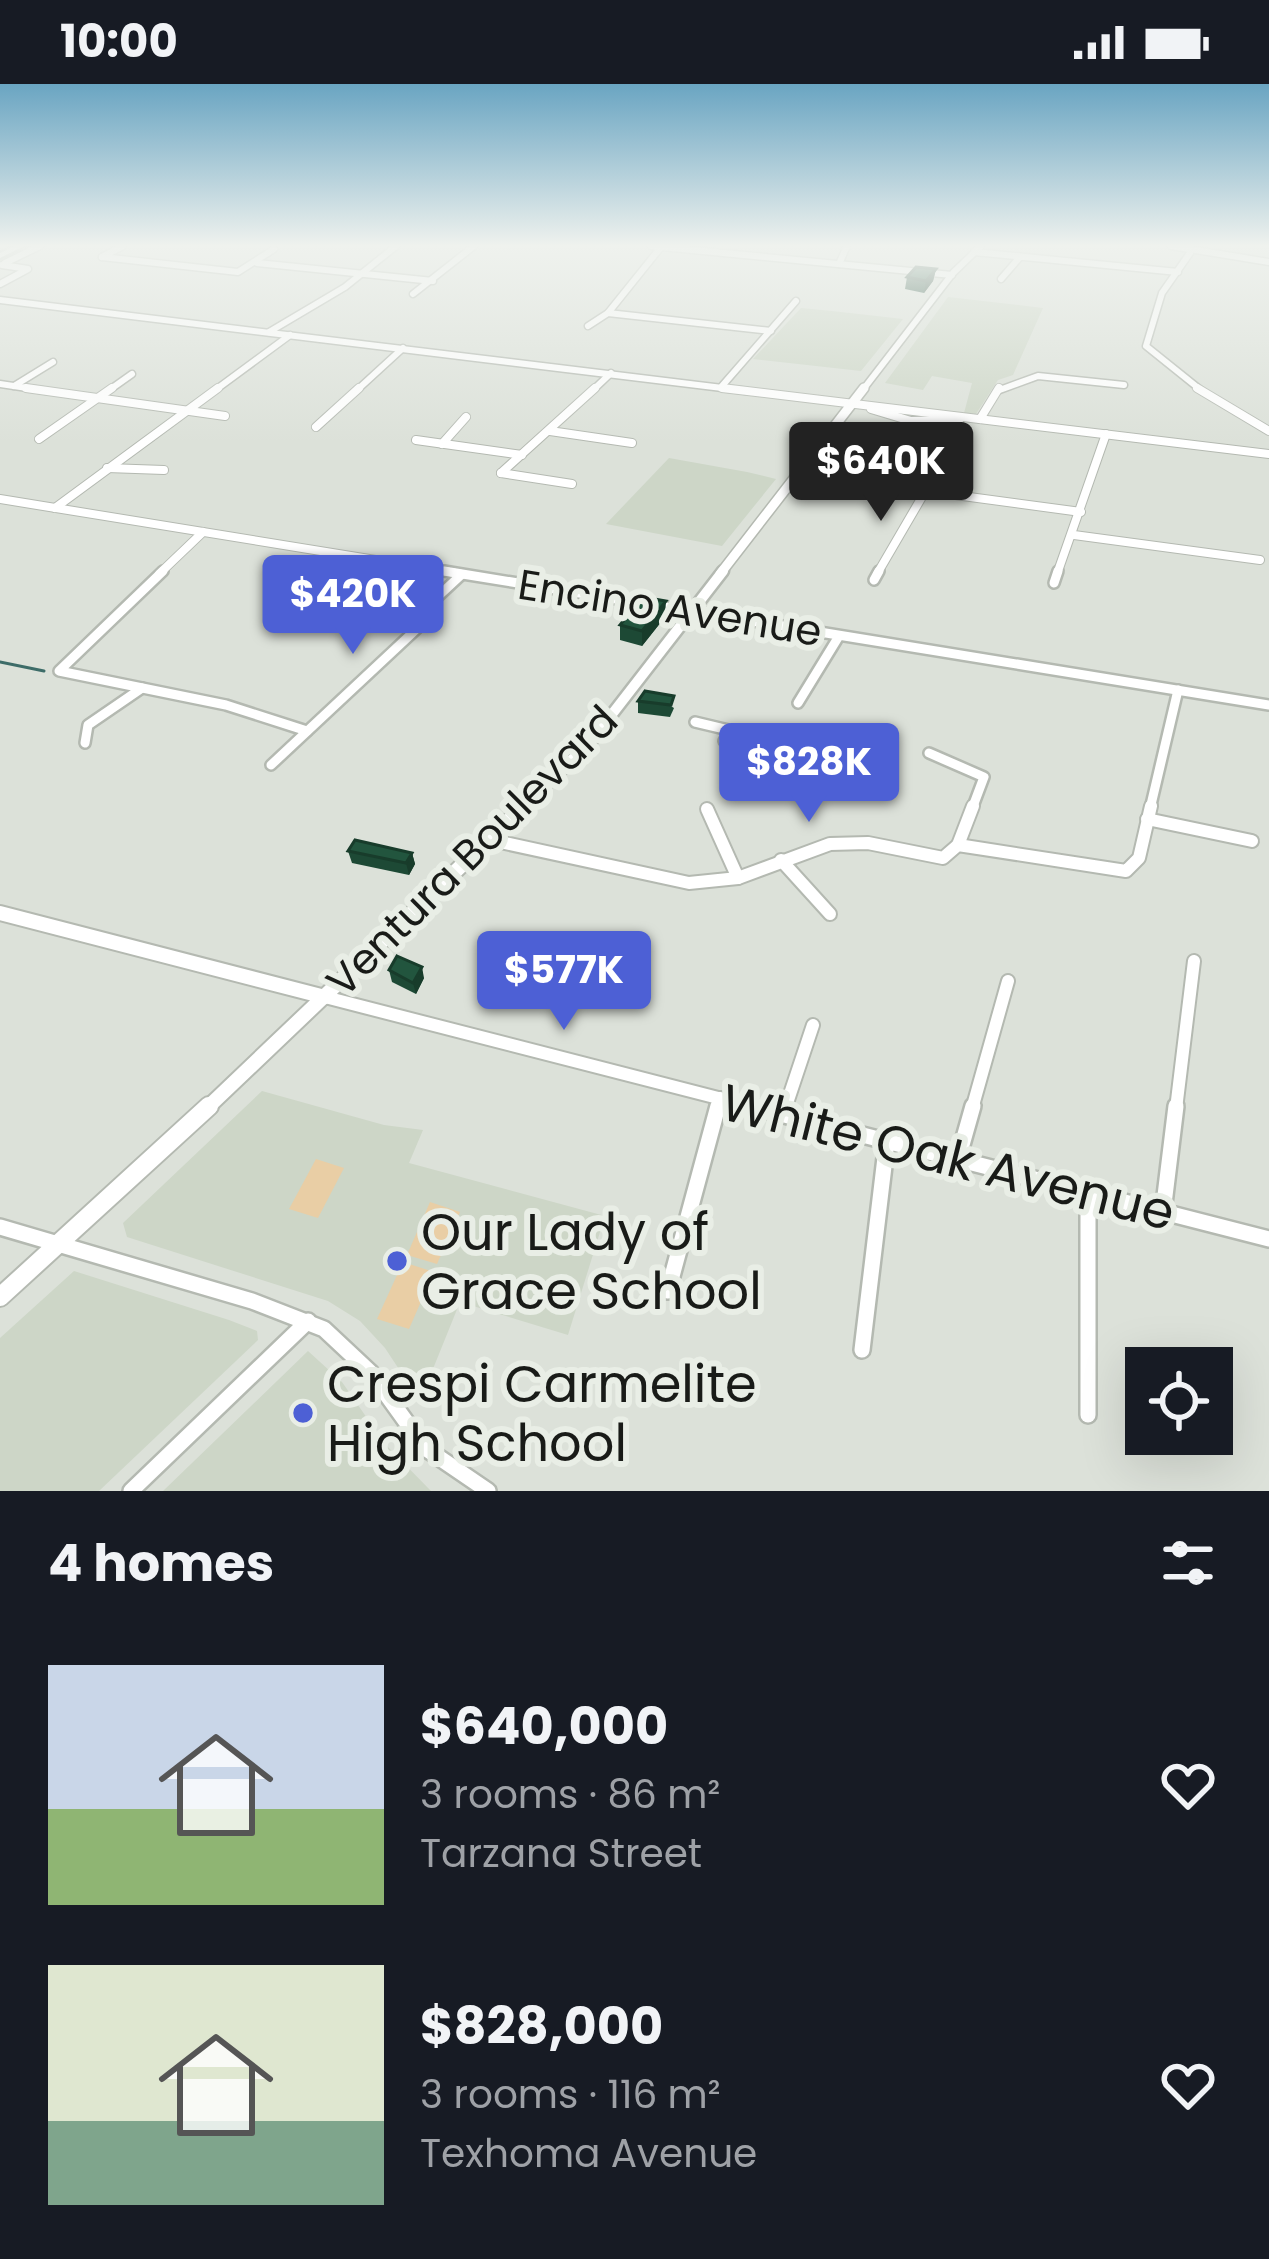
<!DOCTYPE html>
<meta charset="utf-8">
<style>
body{margin:0;font-family:Poppins,sans-serif;background:#242831;color:#f1f3f6;height:100vh;display:flex;flex-direction:column;font-size:45px;white-space:nowrap}
*{box-sizing:border-box;margin:0}
p{font-size:39px;color:#9ea1a6}
.icon{flex:none;width:66px;height:66px;fill:none;stroke:currentColor;stroke-width:2;stroke-linecap:round;stroke-linejoin:round}
.map{position:relative;height:1407px;overflow:hidden}
.panel{display:flex;flex-direction:column;background:#171b24;flex:1}
.panel>*{flex:none}
.fabs{position:absolute;left:1125px;top:1263px;display:grid;gap:24px}
.fabs a{display:grid;place-items:center;width:108px;height:108px;border-radius:0px;background:#171b24;box-shadow:0 12px 48px #0002;font-size:60px}
.price{position:absolute;translate:-50% -102px;padding:0 27px;border-radius:12px;background:#4d60d5;color:#fff;font-size:39px;line-height:78px;filter:drop-shadow(0 3px 6px #0008)}
.price::after{content:'';position:absolute;left:50%;top:72px;width:36px;height:27px;margin-left:-18px;background:inherit;clip-path:polygon(0 0,100% 0,50% 100%)}
.price.selected{background:#222;color:#fff}
ul{padding:0;list-style:none}
li{display:flex;align-items:center;gap:36px;height:300px;padding:0 48px}
li span{display:grid;place-items:center;flex:none;width:336px;height:240px;border-radius:0px;color:#555}
li>.icon{margin-inline-start:auto}
span .icon{width:144px;height:144px;fill:#fffc;stroke-width:1}
li b{font-size:51px}
h2{display:flex;justify-content:space-between;align-items:center;height:144px;padding:0 48px;font-size:51px}
.status{display:flex;justify-content:space-between;align-items:center;height:84px;padding:0 60px;background:#171b24;direction:ltr}
.status svg{height:33px;fill:currentColor}
.map>svg:first-child{display:block}
.built{fill:#cdd6c7}
.green{fill:#e9cea5}
.lines{fill:none;stroke-linecap:round;stroke-linejoin:round}
.stream{stroke:#3d6c68;stroke-width:3}
.minor-far4-casing{stroke:#b4b9b1;stroke-width:9}
.minor-far3-casing{stroke:#b4b9b1;stroke-width:10}
.minor-far2-casing{stroke:#b4b9b1;stroke-width:14}
.minor-far1-casing{stroke:#b4b9b1;stroke-width:16}
.minor-casing{stroke:#b4b9b1;stroke-width:20}
.major-far4-casing{stroke:#b4b9b1;stroke-width:9}
.major-far3-casing{stroke:#b4b9b1;stroke-width:12}
.major-far2-casing{stroke:#b4b9b1;stroke-width:15}
.major-far1-casing{stroke:#b4b9b1;stroke-width:18}
.major-casing{stroke:#b4b9b1;stroke-width:22}
.highway-casing{stroke:#b4b9b1;stroke-width:5}
.minor-far4{stroke:#fff;stroke-width:6}
.minor-far3{stroke:#fff;stroke-width:8}
.minor-far2{stroke:#fff;stroke-width:9}
.minor-far1{stroke:#fff;stroke-width:12}
.minor{stroke:#fff;stroke-width:15}
.major-far4{stroke:#fff;stroke-width:6}
.major-far3{stroke:#fff;stroke-width:9}
.major-far2{stroke:#fff;stroke-width:10}
.major-far1{stroke:#fff;stroke-width:14}
.major{stroke:#fff;stroke-width:18}
.highway{fill:#fff;fill-rule:evenodd}
.wall{fill:#1d4935}
.shaded-wall{fill:#183c2b}
.building{fill:#22553e;stroke:#183c2b;stroke-width:3}
.poi-dot{fill:#4d60d5;stroke:#e9eee6;stroke-width:4.5}
.labels{text-anchor:middle;dominant-baseline:central;stroke-width:12;stroke-linejoin:round;paint-order:stroke}
.street-label{font-size:42px;fill:#191b18;stroke:#e9eee6}
.near-street-label{font-size:51px;fill:#191b18;stroke:#e9eee6}
.near-poi-label{font-size:51px;fill:#191b18;stroke:#e9eee6;text-anchor:start}
</style>
<div class="status"><b>10:00</b><svg viewBox="0 0 49 12"><path d="M0 12V9h3v3zM5 12V6h3v6zM10 12V3h3v9zM15 12V0h3v12zM26 1h20v11H26zM47 4h2v5h-2z"/></svg></div>
<div class="map">
<svg width="1269" height="1407" viewBox="0 0 1269 1407">
<rect width="100%" height="100%" fill="#dce1d9"/>
<!-- built -->
<g class="built">
<path d="M948 213 1043 224 1013 291 998 296 976 330 964 329 972 299 932 292 923 306 885 299Z"/>
<path d="M801 224 832 227 903 235 861 287 753 275Z"/>
<path d="M669 374 747 388 776 395 722 462 606 440Z"/>
<path d="M262 1007 384 1041 423 1046 409 1079 605 1132 568 1251 460 1218 420 1317 385 1264 360 1237 328 1217 127 1153 123 1139Z"/>
<path d="M74 1187 229 1236 257 1247 258 1256 99 1407H0V1254Z"/>
<path d="M308 1267 342 1298 385 1360 431 1407H163Z"/>
</g>
<!-- green -->
<g class="green">
<path d="M316 1075 344 1084 318 1134 289 1125Z"/>
<path d="M430 1118 460 1128 437 1180 407 1171Z"/>
<path d="M403 1178 434 1188 409 1245 377 1235Z"/>
</g>
<g class="lines">
<!-- stream -->
<path class="stream" d="M0 578 44 587"/>
<!-- minor-far4 casing -->
<g class="minor-far4-casing">
<g id="minor-far4">
<path d="M651 162 952 191"/>
<path d="M1171 162 1269 178"/>
<path d="M974 168 1178 188"/>
<path d="M1190 169 1162 209 1146 262 1202 307"/>
<path d="M102 173 238 188 274 165"/>
<path d="M102 173 123 162"/>
<path d="M5 179 40 162"/>
<path d="M257 179 433 197"/>
<path d="M839 180 847 162"/>
<path d="M1001 195 1020 173"/>
<path d="M0 200 28 185 2 181"/>
<path d="M413 210 474 162"/>
<path d="M0 216 747 307"/>
<path d="M608 229 771 247"/>
<path d="M588 242 608 229 661 163"/>
<path d="M269 248 345 203 396 162"/>
<path d="M0 300 47 307"/>
<path d="M14 302 53 278"/>
<path d="M722 302 796 217"/>
<path d="M108 307 132 290"/>
<path d="M214 307 290 251"/>
<path d="M356 307 403 264"/>
<path d="M592 307 611 289"/>
<path d="M997 307 1038 292 1124 301"/>
</g>
</g>
<!-- minor-far3 casing -->
<g class="minor-far3-casing">
<g id="minor-far3">
<path d="M26 304 225 332"/>
<path d="M722 304 1269 370"/>
<path d="M1197 304 1269 347"/>
<path d="M871 325 911 337 959 336"/>
<path d="M980 335 999 304"/>
<path d="M316 343 359 304"/>
<path d="M550 347 632 359"/>
<path d="M39 355 112 304"/>
<path d="M416 356 522 371"/>
<path d="M442 360 466 333"/>
<path d="M107 384 164 386"/>
<path d="M501 389 595 304"/>
<path d="M501 389 572 400"/>
<path d="M799 390 1081 428"/>
<path d="M0 415 462 490"/>
<path d="M55 424 218 304"/>
<path d="M1074 451 1260 476"/>
<path d="M159 490 203 448"/>
<path d="M877 490 926 406"/>
<path d="M1057 490 1106 350"/>
</g>
</g>
<!-- minor-far2 casing -->
<g class="minor-far2-casing">
<g id="minor-far2">
<path d="M163 487 59 587 226 621 307 647"/>
<path d="M444 487 1269 621"/>
<path d="M874 496 879 487"/>
<path d="M1054 499 1058 487"/>
<path d="M798 619 839 552"/>
<path d="M695 638 826 669 831 673 824 678 728 660 724 657 731 647"/>
<path d="M85 659 88 641 142 604"/>
<path d="M929 669 984 693 972 725"/>
<path d="M271 681 423 539 433 517 461 491"/>
<path d="M1150 725 1178 606"/>
</g>
</g>
<!-- minor-far1 casing -->
<g class="minor-far1-casing">
<g id="minor-far1">
<path d="M707 725 738 794"/>
<path d="M1147 735 1252 757"/>
<path d="M491 756 689 799 738 794 830 760 868 759 943 774 958 761 1126 787 1139 774 1151 722"/>
<path d="M958 761 973 722"/>
<path d="M781 776 830 830"/>
<path d="M325 913 761 1025"/>
<path d="M717 1025 720 1014"/>
<path d="M785 1025 813 941"/>
<path d="M972 1025 1008 897"/>
<path d="M1176 1025 1194 877"/>
</g>
</g>
<!-- minor casing -->
<g class="minor-casing">
<g id="minor">
<path d="M749 1022 1269 1155"/>
<path d="M783 1030 786 1022"/>
<path d="M958 1075 973 1022"/>
<path d="M1088 1109V1331"/>
<path d="M1163 1128 1176 1022"/>
<path d="M0 1143 252 1217 324 1245 371 1289 425 1364 488 1407"/>
<path d="M668 1207 718 1022"/>
<path d="M862 1266 887 1057"/>
<path d="M131 1407 308 1237"/>
</g>
</g>
<!-- major-far4 casing -->
<g class="major-far4-casing">
<path id="major-far4" d="M862 307 953 189 981 162"/>
</g>
<!-- major-far3 casing -->
<g class="major-far3-casing">
<path id="major-far3" d="M720 490 864 304"/>
</g>
<!-- major-far2 casing -->
<g class="major-far2-casing">
<path id="major-far2" d="M521 725 592 656 723 487"/>
</g>
<!-- major-far1 casing -->
<g class="major-far1-casing">
<g id="major-far1">
<path d="M0 829 325 913"/>
<path d="M206 1025 524 722"/>
</g>
</g>
<!-- major casing -->
<g class="major-casing">
<path id="major" d="M0 1213 209 1022"/>
</g>
<!-- highway casing -->
<g class="highway-casing">
<path id="highway" d="M15 162H24L0 174V169Z"/>
</g>
<!-- minor-far4 -->
<use href="#minor-far4" class="minor-far4"/>
<!-- minor-far3 -->
<use href="#minor-far3" class="minor-far3"/>
<!-- minor-far2 -->
<use href="#minor-far2" class="minor-far2"/>
<!-- minor-far1 -->
<use href="#minor-far1" class="minor-far1"/>
<!-- minor -->
<use href="#minor" class="minor"/>
<!-- major-far4 -->
<use href="#major-far4" class="major-far4"/>
<!-- major-far3 -->
<use href="#major-far3" class="major-far3"/>
<!-- major-far2 -->
<use href="#major-far2" class="major-far2"/>
<!-- major-far1 -->
<use href="#major-far1" class="major-far1"/>
<!-- major -->
<use href="#major" class="major"/>
<!-- highway -->
<use href="#highway" class="highway"/>
</g>
<!-- wall -->
<g class="wall">
<path d="M936 185 933 197 924 209 905 205 907 193Z"/>
<path d="M665 533 642 562 620 556V541Z"/>
<path d="M645 607 674 624 670 633 638 629V617Z"/>
<path d="M348 767 412 769 415 780 409 791 352 779Z"/>
<path d="M389 886 424 894 416 910 392 898Z"/>
</g>
<!-- shaded-wall -->
<g class="shaded-wall">
<path d="M936 185 933 197 924 209 926 197Z"/>
<path d="M666 517 665 533 642 562V547Z"/>
<path d="M412 769 415 780 409 791 406 779Z"/>
<path d="M422 883 424 894 416 910 413 899Z"/>
</g>
<!-- building -->
<g class="building">
<path d="M916 183 936 185 926 197 907 193Z"/>
<path d="M643 513 666 517 642 547 620 541Z"/>
<path d="M645 607 674 612 671 621 638 617Z"/>
<path d="M355 756 412 769 406 779 348 767Z"/>
<path d="M397 872 422 883 413 899 389 886Z"/>
</g>
<!-- sky -->
<linearGradient id="sky" x2="0" y2="1"><stop stop-color="#6aa5c2"/><stop offset="0.45" stop-color="#eff2ee"/><stop offset="1" stop-color="#eff2ee" stop-opacity="0"/></linearGradient>
<rect width="1269" height="359" fill="url(#sky)"/>
<!-- markers -->
<g class="poi-dot">
<circle cx="397" cy="1177" r="12"/>
<circle cx="303" cy="1329" r="12"/>
</g>
<g class="labels">
<!-- street labels -->
<g class="street-label">
<text transform="translate(670 524) rotate(9)">Encino Avenue</text>
<text transform="translate(472 767) rotate(-45)">Ventura Boulevard</text>
</g>
<!-- near-street labels -->
<g class="near-street-label">
<text transform="translate(948 1073) rotate(14)">White Oak Avenue</text>
</g>
<!-- near-poi labels -->
<g class="near-poi-label">
<text x="421" y="1148">Our Lady of<tspan x="421" dy="59">Grace School</tspan></text>
<text x="327" y="1300">Crespi Carmelite<tspan x="327" dy="59">High School</tspan></text>
</g>
</g>
</svg>
<div class="fabs">
<a><svg class="icon" aria-label="locate" viewBox="0 0 24 24"><circle cx="12" cy="12" r="6"/><path d="M12 2v4M12 18v4M2 12h4M18 12h4"/></svg></a>
</div>
<b class="price selected" style="left:881px;top:440px">$640K</b>
<b class="price" style="left:353px;top:573px">$420K</b>
<b class="price" style="left:809px;top:741px">$828K</b>
<b class="price" style="left:564px;top:949px">$577K</b>
</div>
<section class="panel">
<h2>4 homes<svg class="icon" aria-label="filters" viewBox="0 0 24 24"><path d="M4 7h16M4 17h16"/><circle cx="9" cy="7" r="2"/><circle cx="15" cy="17" r="2"/></svg></h2>
<ul>
<li><span style="background:linear-gradient(#c9d6e8 60%,#8fb573 0)"><svg class="icon" aria-label="home" viewBox="0 0 24 24"><path d="M3 11l9-7 9 7M6 9v11h12V9"/></svg></span><div><b>$640,000</b><p>3 rooms · 86 m²</p><p>Tarzana Street</p></div><svg class="icon" aria-label="heart" viewBox="0 0 24 24"><path d="M12 20l-8-8c-3-5 5-10 8-4 3-6 11-1 8 4z"/></svg></li>
<li><span style="background:linear-gradient(#dfe7d0 65%,#7fa58c 0)"><svg class="icon" aria-label="home" viewBox="0 0 24 24"><path d="M3 11l9-7 9 7M6 9v11h12V9"/></svg></span><div><b>$828,000</b><p>3 rooms · 116 m²</p><p>Texhoma Avenue</p></div><svg class="icon" aria-label="heart" viewBox="0 0 24 24"><path d="M12 20l-8-8c-3-5 5-10 8-4 3-6 11-1 8 4z"/></svg></li>
</ul>
</section>
